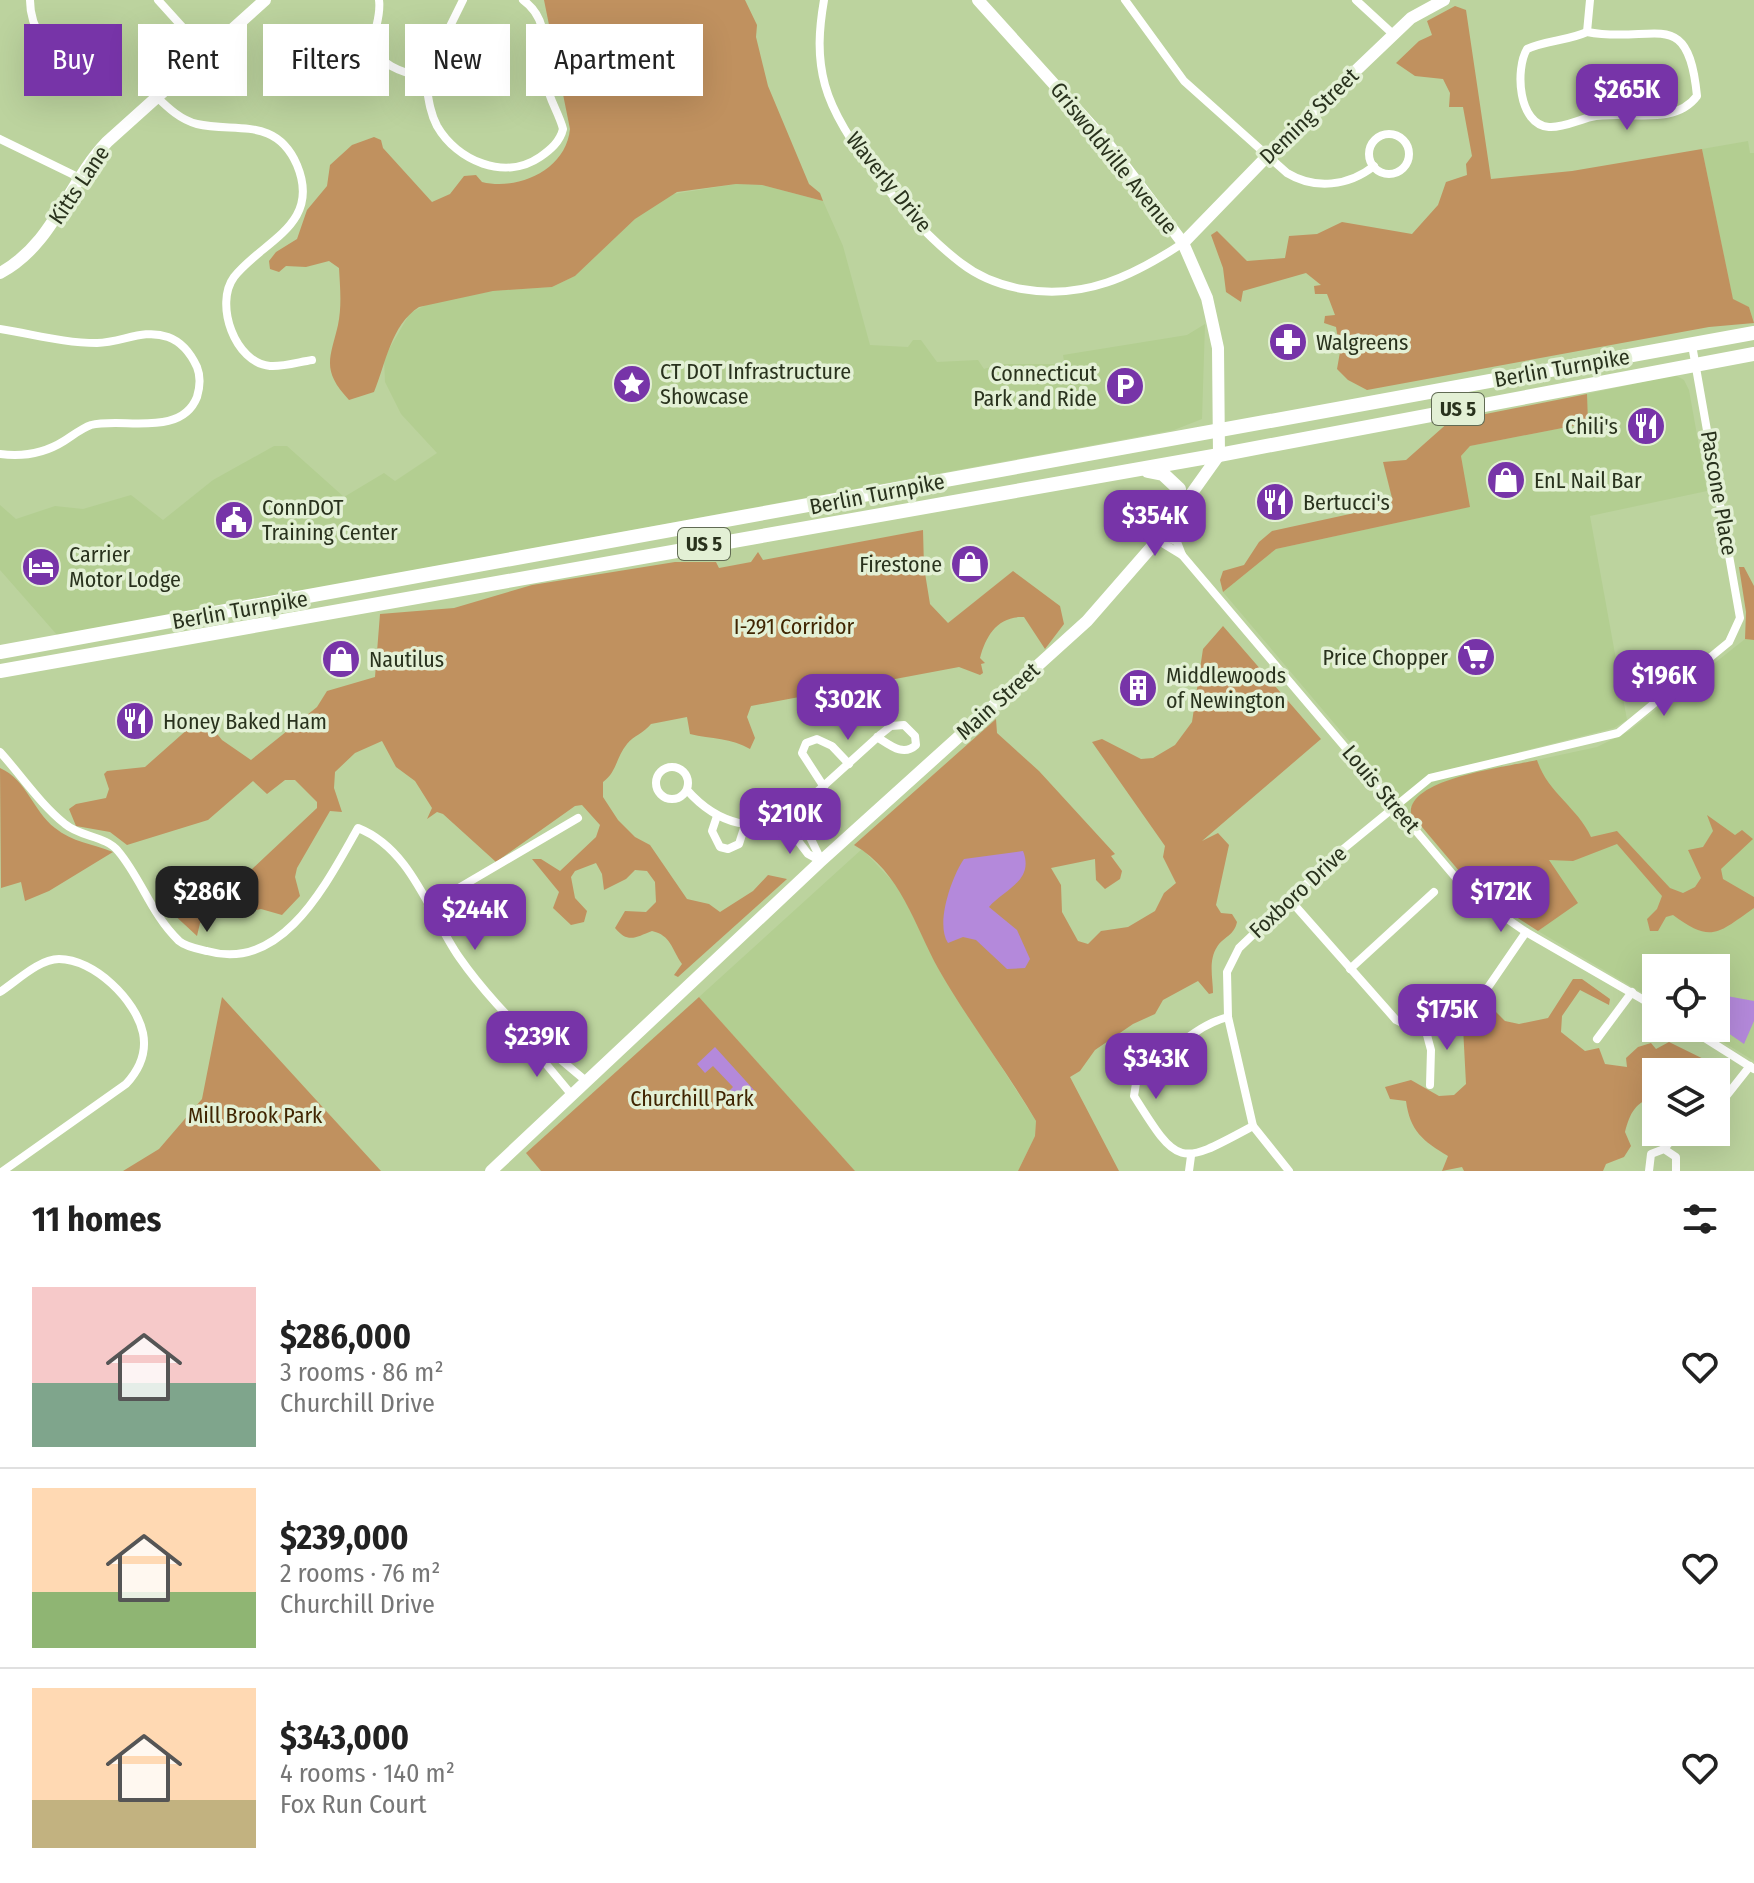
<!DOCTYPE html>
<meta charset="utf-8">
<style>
body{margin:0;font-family:"Fira Sans Condensed",sans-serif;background:#f2f2f2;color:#222;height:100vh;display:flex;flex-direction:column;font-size:30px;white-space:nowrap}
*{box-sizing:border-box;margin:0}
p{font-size:26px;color:#767676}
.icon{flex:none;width:44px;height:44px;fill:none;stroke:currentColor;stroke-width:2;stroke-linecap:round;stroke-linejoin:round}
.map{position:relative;height:1171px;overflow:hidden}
.side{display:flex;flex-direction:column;background:#fff;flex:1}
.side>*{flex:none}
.top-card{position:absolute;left:24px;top:24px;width:800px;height:72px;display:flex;gap:16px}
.controls{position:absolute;left:1642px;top:954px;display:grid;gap:16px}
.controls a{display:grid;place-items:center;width:88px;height:88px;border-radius:0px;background:#fff;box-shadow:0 8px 32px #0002;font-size:40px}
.price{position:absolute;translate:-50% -68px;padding:0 18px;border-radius:16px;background:#7734a8;color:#fff;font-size:26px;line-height:52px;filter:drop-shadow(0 2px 4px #0008)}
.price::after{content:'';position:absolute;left:50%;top:48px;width:24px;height:18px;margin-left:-12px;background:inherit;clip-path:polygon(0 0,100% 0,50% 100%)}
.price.current{background:#222;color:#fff}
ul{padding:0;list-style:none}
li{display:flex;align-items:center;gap:24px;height:200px;padding:0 32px}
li+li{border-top:2px solid #e0e0e0}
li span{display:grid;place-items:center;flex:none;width:224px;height:160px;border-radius:0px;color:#555}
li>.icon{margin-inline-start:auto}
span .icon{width:96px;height:96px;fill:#fffc;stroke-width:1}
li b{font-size:34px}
h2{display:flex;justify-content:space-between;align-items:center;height:96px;padding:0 32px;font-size:34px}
.pill{padding:0 28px;border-radius:0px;background:#fff;box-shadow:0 8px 32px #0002;font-size:28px;line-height:72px}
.pill.current{background:#7734a8;color:#fff}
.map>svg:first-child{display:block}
.built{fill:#b3ce91}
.green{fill:#c0915f}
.water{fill:#b489db}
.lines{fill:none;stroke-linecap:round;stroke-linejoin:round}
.street{stroke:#fff;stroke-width:8}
.secondary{stroke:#fff;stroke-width:12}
.highway{stroke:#fff;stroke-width:14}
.labels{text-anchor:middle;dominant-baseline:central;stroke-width:7;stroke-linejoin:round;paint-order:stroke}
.shield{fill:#e3f0d5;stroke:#616b54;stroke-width:2}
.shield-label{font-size:20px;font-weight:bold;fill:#29321d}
.street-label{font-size:22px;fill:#29321d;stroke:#e3f0d5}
.poi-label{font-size:22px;fill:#29321d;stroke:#e3f0d5;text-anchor:start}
.park-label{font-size:22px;fill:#402502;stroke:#e3f0d5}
</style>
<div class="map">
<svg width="1754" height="1171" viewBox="0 0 1754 1171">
<rect width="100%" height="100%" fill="#bcd39e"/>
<!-- built -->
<g class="built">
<path d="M1748 141 1750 153H1754V322L1749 307 1733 300 1702 149Z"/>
<path d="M736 184 762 185 823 201 843 246 870 345 908 347 913 340H921L937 362 978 360 984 369 1000 364H1054L1064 361 1063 355 1187 335 1205 324 1202 419 1174 430 58 636 0 570V505L16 519 55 506 83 509 131 495 163 520 213 480 274 446H287L344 497 384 473 395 481 437 453 401 414 385 382 384 358 410 313 434 301 493 291 552 287 575 276 635 219 667 195Z"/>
<path d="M1675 375 1684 380 1689 390 1707 491 1590 516 1627 720 1614 728 1519 752 1500 768 1597 747 1629 731 1745 639 1754 640V1061L1700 1028H1716V968H1656V1001L1538 931 1578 902 1410 806 1411 814 1223 592 1276 549 1469 507 1461 456 1470 446 1587 423V394Z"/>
<path d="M862 849 899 888 939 970 1036 1121 1035 1136 1018 1171H855L699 997Z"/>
</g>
<!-- green -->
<g class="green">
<path d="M544 0H745L757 25 756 37 768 86 809 184 820 193 823 201 762 185 736 184 677 192 635 219 575 276 552 287 493 291 419 307C391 325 386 363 374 392L349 400C321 370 330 359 338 325 342 306 340 286 339 268L329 261 306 267 286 266 279 272 270 269 269 261 276 252 297 239 307 210 327 186 330 165 352 145 374 137 381 140 383 148 432 202 450 194 464 176 476 175 482 182C518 191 566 170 570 129Z"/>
<path d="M1455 6 1466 10 1491 179 1572 171 1702 149 1733 299 1749 307 1754 323 1709 327 1367 390 1348 380 1337 369 1340 352 1336 327 1324 323 1325 316 1335 315 1327 294H1315L1314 286 1321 285 1306 273 1243 291 1241 302 1226 292 1223 268 1211 235 1217 231 1247 261 1285 258 1289 236 1317 234 1342 222 1412 234 1438 205 1446 182 1467 175 1466 164 1472 156 1463 107H1449L1450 93 1443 79 1415 76 1396 63 1419 41 1432 35 1427 21Z"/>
<path d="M1587 394 1588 423 1470 446 1461 456 1470 507 1276 549 1223 592 1220 580 1223 571 1244 565 1259 542 1272 531 1382 507 1392 498 1383 462 1406 460 1450 421Z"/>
<path d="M923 530 924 567 930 604 948 623 1013 571 1060 606 1064 624 1045 649 1024 617C998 616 986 635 980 658L985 663 981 664 983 673 980 675 959 667 751 706 747 717 755 738 750 749C732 738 711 739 690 734L687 717 651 724C644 733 633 736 627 744 616 757 617 772 603 782V797L618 820 635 837 650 845 687 899 709 904 720 912 753 891 768 875 787 879 678 977 674 975 682 964C672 950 671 935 652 931 636 937 628 944 615 928L625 911 646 912 656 902 655 882 647 871 635 870 626 879 604 890 602 874 596 863 575 871 571 877 575 898 587 911 584 922 571 925 553 908 559 892 532 859H541L560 871 596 837 600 825 582 805 575 806 496 862 443 814 437 812 427 819 432 808 415 781 396 767 382 741 355 753 335 772 334 788 342 812 330 811 297 868 295 877 300 896 282 915 261 909 206 920 200 923 197 936 157 899 220 893 233 887 317 808V802L295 780H285L267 794 253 781 208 820 127 845 110 832 76 826 69 809 76 804 106 798 109 789 104 774 107 771 145 767 198 720H206L222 740 251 760 317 707 327 691 375 677 380 614 454 608 532 585 675 562H716L719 568 751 562 758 552 763 560Z"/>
<path d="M1739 567H1744L1754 586V640L1745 639 1746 612Z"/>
<path d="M1223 626 1321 739 1202 841 1218 833 1229 845 1216 905 1221 913 1232 914 1237 922C1234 936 1224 936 1217 947 1208 961 1213 978 1213 993L1209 994 1198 981 1163 1000 1155 1014 1133 1024 1095 1050 1080 1071 1070 1077 1119 1171H1018L1035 1136 1036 1121C1006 1070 969 1022 939 970 914 925 901 872 854 845L996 719 997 733 1039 771 1115 854 1111 856 1122 871 1120 879 1105 889 1096 880 1095 859 1051 868 1061 885 1062 912 1078 941 1088 944 1101 931 1128 927 1155 911 1164 893 1176 883 1163 857 1165 846 1092 742 1102 739 1141 759 1153 758 1175 745 1192 722 1203 649Z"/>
<path d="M1537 760C1547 792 1578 808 1591 837L1617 831 1670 888 1683 893 1695 887 1701 878 1688 850 1703 847 1713 831 1707 815 1735 835 1742 830 1753 839 1721 869 1723 879 1754 897V908C1718 933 1712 944 1673 915L1666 917 1658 931H1650L1647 919 1657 909 1662 896 1617 844 1573 861 1549 860 1578 903 1538 931 1488 899 1465 878 1411 814C1407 778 1508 767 1537 760Z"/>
<path d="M0 768C27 780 33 811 55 828 72 842 93 844 113 852L49 891 25 901 21 882 1 888Z"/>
<path d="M1573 979H1582L1610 999 1609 1005 1580 990 1562 1016 1561 1032 1585 1051 1599 1048 1605 1064 1627 1067 1626 1058 1638 1047 1651 1043 1656 1049 1669 1042 1730 1072 1725 1078 1703 1071 1656 1072V1096C1635 1102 1630 1113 1625 1132L1631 1146 1624 1157 1606 1164 1603 1171H1464L1462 1167 1442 1171 1448 1156C1423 1141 1410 1131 1406 1101L1390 1099 1385 1087 1411 1080 1439 1096 1454 1095 1466 1084 1463 1027 1474 1021 1484 1000 1505 1021 1519 1024 1548 1018Z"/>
<path d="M222 997 381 1171H123L159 1149 202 1099Z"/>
<path d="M699 997 855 1171H541L526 1153Z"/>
</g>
<!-- water -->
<g class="water">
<path d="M1023 851C1035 881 1003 890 989 907L1017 930 1030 959 1025 968 1007 969 976 940 963 937 948 943C935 924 952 876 964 859Z"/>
<path d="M1716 994 1754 1001V1021L1744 1044 1718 1026Z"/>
<path d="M715 1047 754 1090 735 1108 724 1096 733 1087 713 1066 705 1073 697 1064Z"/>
</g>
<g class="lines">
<!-- street -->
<g class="street">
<path d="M30 0C30 29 49 57 77 67"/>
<path d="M158 0 206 53"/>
<path d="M379 0C381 14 376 24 374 38 371 64 406 74 425 77L463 0"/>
<path d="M824 0C819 29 817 56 825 85 840 140 915 228 961 263 979 277 1000 285 1022 289 1084 300 1133 276 1183 243"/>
<path d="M1125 0 1184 81 1287 173C1315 190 1349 186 1374 166"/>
<path d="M1356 0 1394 35"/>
<path d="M1587 32C1654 45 1688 3 1697 96 1673 128 1625 109 1591 117 1578 120 1563 128 1549 127 1518 125 1515 69 1527 49 1547 40 1567 41 1587 32Z"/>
<path d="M1587 32 1590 0"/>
<circle cx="88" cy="70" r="12"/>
<path d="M425 77C428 94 429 111 437 126 457 161 505 181 540 157 550 150 560 142 563 129 559 113 548 98 546 81 543 52 551 20 523 0"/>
<path d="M157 97C168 108 181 120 197 124 235 133 276 116 297 165 322 225 262 241 234 277 214 304 235 363 270 366 283 367 299 362 312 360"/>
<circle cx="1389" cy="154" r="20"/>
<path d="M0 139 80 178"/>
<path d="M0 329C33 334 63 343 97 343 122 343 143 328 168 337 182 342 191 354 197 367 201 377 200 387 197 397 181 438 122 417 91 425 82 428 72 436 64 441 45 453 23 457 0 454"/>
<path d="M1162 535 1177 542 1182 555 1467 891 1526 932 1656 1007"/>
<path d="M1162 535 1164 544 1182 555"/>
<path d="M0 752C21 775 40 804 65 824 80 837 106 836 118 851 141 878 151 914 179 941 186 947 198 949 207 951 283 973 327 882 358 828 411 849 429 913 459 957 482 990 509 1018 537 1046L541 1058 571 1094"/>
<circle cx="672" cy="783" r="16"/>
<path d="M824 787 802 753 806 743 817 739 832 746 849 764"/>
<path d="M687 790C716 823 759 838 797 810L881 734 891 726 904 725 915 736 916 745C903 757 890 745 877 737"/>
<path d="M797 810 821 860"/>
<path d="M717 816 712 831 720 847 728 849 739 844 745 825"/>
<path d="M783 821 808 854 821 861"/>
<path d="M1290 900 1396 1020 1410 1027 1480 999 1526 932"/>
<path d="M428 906 578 818"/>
<path d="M1350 969 1434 892"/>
<path d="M0 992C17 981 39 959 59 959 94 959 136 1000 143 1033 147 1053 139 1070 126 1084L3 1171"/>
<path d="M1228 1017C1193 1026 1167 1057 1137 1077L1134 1096C1179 1168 1179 1166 1253 1126"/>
<path d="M1424 1024 1431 1050 1430 1085"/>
<path d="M1689 1028 1754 1069"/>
<path d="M1597 1039 1632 992"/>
<path d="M537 1046 548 1049 586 1081"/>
<path d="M1716 1109 1750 1066"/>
<path d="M1664 1149 1678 1132"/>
<path d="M1189 1171 1191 1156"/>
<path d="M1289 1171 1253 1126 1228 1017 1227 972 1239 948 1342 850 1430 778 1618 733 1729 642 1740 618 1692 345"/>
<path d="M1649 1171 1651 1154 1664 1149 1676 1157V1171"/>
</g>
<!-- secondary -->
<g class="secondary">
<path d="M1183 243 1280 143 1411 18 1444 0"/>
<path d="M0 273C54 244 67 184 107 142L265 0"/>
<path d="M491 1171 821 861 1087 621 1162 535 1219 455 1218 348 1207 298 1183 243 1108 144 978 0"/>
</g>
<!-- highway -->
<g class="highway">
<path d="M1148 471 1163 474 1179 489 1167 527"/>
<path d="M0 652 1754 333"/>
<path d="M0 671 1219 455 1754 354"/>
</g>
</g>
<!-- icons -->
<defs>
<g id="pharmacy-disc" transform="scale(2)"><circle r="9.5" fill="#7734a8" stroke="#e3f0d5"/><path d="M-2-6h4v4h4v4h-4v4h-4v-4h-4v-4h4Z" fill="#fff"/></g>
<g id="sight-disc" transform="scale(2)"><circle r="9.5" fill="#7734a8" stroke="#e3f0d5"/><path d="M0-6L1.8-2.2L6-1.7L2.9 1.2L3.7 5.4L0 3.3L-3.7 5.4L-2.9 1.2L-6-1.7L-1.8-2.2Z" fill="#fff"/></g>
<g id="parking-disc" transform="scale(2)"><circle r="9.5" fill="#7734a8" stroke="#e3f0d5"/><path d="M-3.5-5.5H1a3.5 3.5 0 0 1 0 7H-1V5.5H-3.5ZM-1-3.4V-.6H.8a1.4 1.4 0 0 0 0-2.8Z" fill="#fff"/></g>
<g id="restaurant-disc" transform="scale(2)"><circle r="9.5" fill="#7734a8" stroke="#e3f0d5"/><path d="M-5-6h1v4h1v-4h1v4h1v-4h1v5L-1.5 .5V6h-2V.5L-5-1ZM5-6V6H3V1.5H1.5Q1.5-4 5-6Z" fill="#fff"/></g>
<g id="shop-disc" transform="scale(2)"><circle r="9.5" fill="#7734a8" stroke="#e3f0d5"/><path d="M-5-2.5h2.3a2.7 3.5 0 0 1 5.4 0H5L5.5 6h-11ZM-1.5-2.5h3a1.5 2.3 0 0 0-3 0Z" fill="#fff"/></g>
<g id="civic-disc" transform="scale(2)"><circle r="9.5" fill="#7734a8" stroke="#e3f0d5"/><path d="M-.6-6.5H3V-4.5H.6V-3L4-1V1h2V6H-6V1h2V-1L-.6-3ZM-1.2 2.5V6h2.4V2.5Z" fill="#fff"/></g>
<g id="hotel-disc" transform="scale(2)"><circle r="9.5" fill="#7734a8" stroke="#e3f0d5"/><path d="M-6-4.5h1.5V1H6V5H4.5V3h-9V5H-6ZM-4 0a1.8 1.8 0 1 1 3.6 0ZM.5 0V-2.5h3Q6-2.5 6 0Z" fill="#fff"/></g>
<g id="supermarket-disc" transform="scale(2)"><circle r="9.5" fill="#7734a8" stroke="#e3f0d5"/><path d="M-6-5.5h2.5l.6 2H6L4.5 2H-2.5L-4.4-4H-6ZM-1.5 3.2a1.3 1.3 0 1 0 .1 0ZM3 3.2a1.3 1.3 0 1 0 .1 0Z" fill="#fff"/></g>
<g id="building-disc" transform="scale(2)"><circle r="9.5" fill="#7734a8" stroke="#e3f0d5"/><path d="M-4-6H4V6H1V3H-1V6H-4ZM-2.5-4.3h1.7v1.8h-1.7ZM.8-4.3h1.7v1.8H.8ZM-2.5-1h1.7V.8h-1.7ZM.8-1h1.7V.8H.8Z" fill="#fff"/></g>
</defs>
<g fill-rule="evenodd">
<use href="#pharmacy-disc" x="1288" y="342"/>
<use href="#sight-disc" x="632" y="384"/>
<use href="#parking-disc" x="1125" y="386"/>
<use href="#restaurant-disc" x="1646" y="426"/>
<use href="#shop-disc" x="1506" y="480"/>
<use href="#restaurant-disc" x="1275" y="502"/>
<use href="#civic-disc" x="234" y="520"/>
<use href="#shop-disc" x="970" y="564"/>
<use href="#hotel-disc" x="41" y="567"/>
<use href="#supermarket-disc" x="1476" y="657"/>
<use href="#shop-disc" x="341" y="659"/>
<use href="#building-disc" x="1138" y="688"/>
<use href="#restaurant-disc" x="135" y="721"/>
</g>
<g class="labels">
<!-- shield labels -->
<g class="shield">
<rect x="1432" y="393" width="52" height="32" rx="6"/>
<rect x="678" y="528" width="52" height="32" rx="6"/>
</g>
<g class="shield-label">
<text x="1458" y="409">US 5</text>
<text x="704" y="544">US 5</text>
</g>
<!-- street labels -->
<g class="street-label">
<text transform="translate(1309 116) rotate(-44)">Deming Street</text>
<text transform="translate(1114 158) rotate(51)">Griswoldville Avenue</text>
<text transform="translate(889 182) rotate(51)">Waverly Drive</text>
<text transform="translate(79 185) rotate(-56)">Kitts Lane</text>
<text transform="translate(1562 368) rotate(-10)">Berlin Turnpike</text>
<text transform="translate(1719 493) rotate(80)">Pascone Place</text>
<text transform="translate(877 494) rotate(-11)">Berlin Turnpike</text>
<text transform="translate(240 610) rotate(-10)">Berlin Turnpike</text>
<text transform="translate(998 701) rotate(-42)">Main Street</text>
<text transform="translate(1381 789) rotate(50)">Louis Street</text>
<text transform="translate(1298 892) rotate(-43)">Foxboro Drive</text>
</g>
<!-- poi labels -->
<g class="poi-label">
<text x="1316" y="342">Walgreens</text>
<text x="660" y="371">CT DOT Infrastructure<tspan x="660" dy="25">Showcase</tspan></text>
<text x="1097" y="373" text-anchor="end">Connecticut<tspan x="1097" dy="25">Park and Ride</tspan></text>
<text x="1618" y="426" text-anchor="end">Chili's</text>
<text x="1534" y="480">EnL Nail Bar</text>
<text x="1303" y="502">Bertucci's</text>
<text x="262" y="507">ConnDOT<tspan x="262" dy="25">Training Center</tspan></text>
<text x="69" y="554">Carrier<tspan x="69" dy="25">Motor Lodge</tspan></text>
<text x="942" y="564" text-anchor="end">Firestone</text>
<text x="1448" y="657" text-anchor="end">Price Chopper</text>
<text x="369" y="659">Nautilus</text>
<text x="1166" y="675">Middlewoods<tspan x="1166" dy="25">of Newington</tspan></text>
<text x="163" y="721">Honey Baked Ham</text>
</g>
<!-- park labels -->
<g class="park-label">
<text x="794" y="626">I-291 Corridor</text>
<text x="692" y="1098">Churchill Park</text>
<text x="255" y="1115">Mill Brook Park</text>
</g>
</g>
</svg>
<div class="controls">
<a><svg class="icon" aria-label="locate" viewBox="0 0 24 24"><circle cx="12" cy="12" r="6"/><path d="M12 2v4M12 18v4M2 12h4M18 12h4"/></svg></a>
<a><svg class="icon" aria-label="layers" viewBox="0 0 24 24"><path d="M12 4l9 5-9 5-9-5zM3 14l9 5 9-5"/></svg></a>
</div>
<b class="price" style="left:1627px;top:132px">$265K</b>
<b class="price" style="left:1155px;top:558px">$354K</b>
<b class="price" style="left:1664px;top:718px">$196K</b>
<b class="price" style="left:848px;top:742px">$302K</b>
<b class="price" style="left:790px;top:856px">$210K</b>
<b class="price current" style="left:207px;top:934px">$286K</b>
<b class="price" style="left:1501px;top:934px">$172K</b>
<b class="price" style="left:475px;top:952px">$244K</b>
<b class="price" style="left:1447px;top:1052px">$175K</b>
<b class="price" style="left:537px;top:1079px">$239K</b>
<b class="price" style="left:1156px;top:1101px">$343K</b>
<div class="top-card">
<a class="pill current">Buy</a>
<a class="pill">Rent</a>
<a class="pill">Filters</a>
<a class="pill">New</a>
<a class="pill">Apartment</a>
</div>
</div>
<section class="side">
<h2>11 homes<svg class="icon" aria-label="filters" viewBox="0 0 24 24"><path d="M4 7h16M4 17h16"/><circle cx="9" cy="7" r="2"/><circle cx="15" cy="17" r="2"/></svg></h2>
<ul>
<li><span style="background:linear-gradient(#f6c9c9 60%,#7fa58c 0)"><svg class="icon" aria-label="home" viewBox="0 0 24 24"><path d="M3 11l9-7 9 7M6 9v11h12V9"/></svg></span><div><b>$286,000</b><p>3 rooms · 86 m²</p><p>Churchill Drive</p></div><svg class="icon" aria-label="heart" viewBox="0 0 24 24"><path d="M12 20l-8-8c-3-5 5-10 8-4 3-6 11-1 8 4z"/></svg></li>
<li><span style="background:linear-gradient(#ffd9b3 65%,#8fb573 0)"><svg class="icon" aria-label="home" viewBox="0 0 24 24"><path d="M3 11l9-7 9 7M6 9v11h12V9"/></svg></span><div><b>$239,000</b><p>2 rooms · 76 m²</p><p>Churchill Drive</p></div><svg class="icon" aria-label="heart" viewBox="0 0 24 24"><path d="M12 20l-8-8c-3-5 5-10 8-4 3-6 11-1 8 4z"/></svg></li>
<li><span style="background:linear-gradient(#ffd9b3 70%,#c2b280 0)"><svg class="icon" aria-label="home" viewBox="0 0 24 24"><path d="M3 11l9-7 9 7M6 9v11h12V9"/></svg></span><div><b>$343,000</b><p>4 rooms · 140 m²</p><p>Fox Run Court</p></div><svg class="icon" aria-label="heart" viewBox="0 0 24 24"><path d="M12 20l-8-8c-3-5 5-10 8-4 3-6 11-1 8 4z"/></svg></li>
</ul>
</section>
